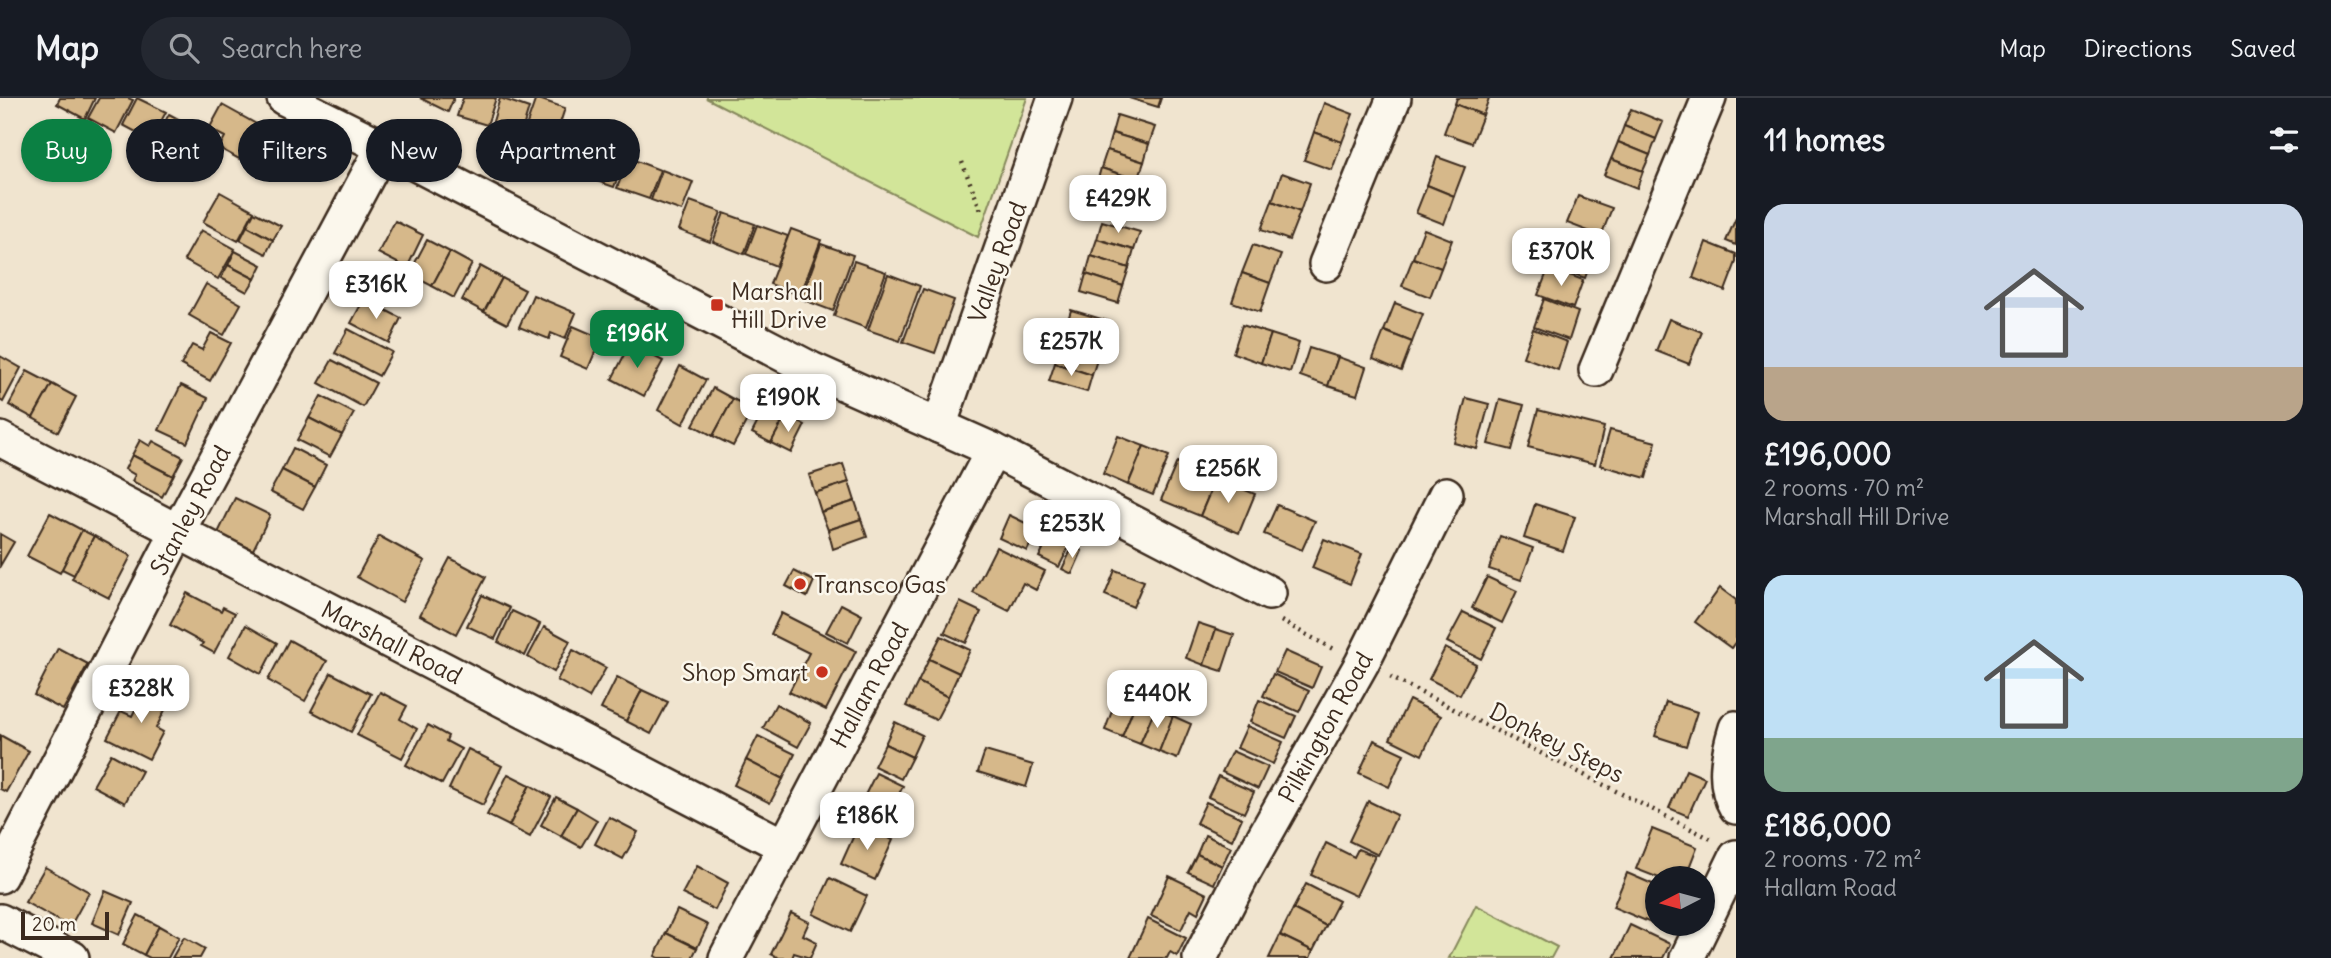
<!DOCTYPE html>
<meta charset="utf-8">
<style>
body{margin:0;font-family:Delius,sans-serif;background:#242831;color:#f1f3f6;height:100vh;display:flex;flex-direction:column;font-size:26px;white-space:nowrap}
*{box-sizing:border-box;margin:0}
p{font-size:23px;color:#9ea1a6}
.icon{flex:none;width:38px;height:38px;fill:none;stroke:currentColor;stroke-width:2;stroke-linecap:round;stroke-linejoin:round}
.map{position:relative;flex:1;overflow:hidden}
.sheet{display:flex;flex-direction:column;background:#171b24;width:595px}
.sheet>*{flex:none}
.hud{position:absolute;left:21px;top:21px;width:665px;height:63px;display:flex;gap:14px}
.needle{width:46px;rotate:264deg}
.fabs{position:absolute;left:1645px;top:768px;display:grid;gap:14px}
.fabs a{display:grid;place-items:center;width:70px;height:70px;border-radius:50%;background:#171b24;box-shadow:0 2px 5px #0004;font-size:35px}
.scale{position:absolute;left:21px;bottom:18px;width:88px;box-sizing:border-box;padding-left:7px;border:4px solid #3b2a1e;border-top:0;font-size:19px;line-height:24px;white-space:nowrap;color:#3b2a1e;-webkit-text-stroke:5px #fbf7ec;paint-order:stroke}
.price{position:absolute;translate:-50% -60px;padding:0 16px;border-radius:14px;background:#fff;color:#222;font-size:23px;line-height:46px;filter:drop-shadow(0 2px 4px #0008)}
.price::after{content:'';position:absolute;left:50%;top:42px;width:21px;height:16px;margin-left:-10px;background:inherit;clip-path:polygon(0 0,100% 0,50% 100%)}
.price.current{background:#0b8043;color:#fff}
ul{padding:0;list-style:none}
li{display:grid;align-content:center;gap:14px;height:371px;padding:0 28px}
li span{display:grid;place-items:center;height:217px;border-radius:21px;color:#555}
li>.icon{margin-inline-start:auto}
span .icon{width:126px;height:126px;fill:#fffc;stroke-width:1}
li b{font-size:30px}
h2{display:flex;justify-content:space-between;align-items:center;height:84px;padding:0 28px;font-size:30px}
.chip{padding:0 24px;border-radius:32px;background:#171b24;box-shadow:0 2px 5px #0004;font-size:24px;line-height:63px}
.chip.current{background:#0b8043;color:#fff}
header{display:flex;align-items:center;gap:42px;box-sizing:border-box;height:98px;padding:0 35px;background:#171b24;border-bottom:2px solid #363941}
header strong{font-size:33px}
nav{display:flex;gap:38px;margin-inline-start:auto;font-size:24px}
.search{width:490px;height:63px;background:#242831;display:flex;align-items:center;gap:18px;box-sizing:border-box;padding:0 24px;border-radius:38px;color:#9ea1a6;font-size:26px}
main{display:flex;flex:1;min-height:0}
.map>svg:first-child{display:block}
.green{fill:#d2e599;stroke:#86885c;stroke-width:2}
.building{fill:#d6b88a;stroke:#3b2a1e;stroke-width:2}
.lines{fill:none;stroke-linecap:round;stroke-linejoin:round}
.minor-casing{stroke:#3b2a1e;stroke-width:38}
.path{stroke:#3b2a1e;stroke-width:4.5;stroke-dasharray:2 5;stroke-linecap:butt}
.minor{stroke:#fbf7ec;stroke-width:33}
.poi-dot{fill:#c8321e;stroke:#fbf7ec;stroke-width:2.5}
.labels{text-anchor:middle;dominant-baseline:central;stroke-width:5;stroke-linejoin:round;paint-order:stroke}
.street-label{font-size:24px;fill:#3b2a1e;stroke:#fbf7ec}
.poi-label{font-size:24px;fill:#3b2a1e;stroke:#fbf7ec;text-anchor:start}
</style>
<header>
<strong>Map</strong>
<div class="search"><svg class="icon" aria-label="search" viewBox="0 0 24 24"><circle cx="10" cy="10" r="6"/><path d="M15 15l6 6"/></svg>Search here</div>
<nav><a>Map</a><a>Directions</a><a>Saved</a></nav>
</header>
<main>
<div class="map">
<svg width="1736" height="860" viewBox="0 0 1736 860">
<rect width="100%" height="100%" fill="#f0e4cf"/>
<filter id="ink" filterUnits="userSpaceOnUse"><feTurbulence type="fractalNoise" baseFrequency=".0143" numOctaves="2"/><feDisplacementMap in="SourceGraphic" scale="14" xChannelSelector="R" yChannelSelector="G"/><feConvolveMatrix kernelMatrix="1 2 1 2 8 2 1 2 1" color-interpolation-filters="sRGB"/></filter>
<g filter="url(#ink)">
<!-- green -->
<g class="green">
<path d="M706 0H1027L978 139Z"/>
<path d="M1476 807 1557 849 1551 860H1449Z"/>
</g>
<!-- building -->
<g class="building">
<path d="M60 0H95L85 21 57 6Z"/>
<path d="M99 0H128L133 2 116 35 88 20Z"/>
<path d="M137 0 166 14 151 42 123 27Z"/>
<path d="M420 0H454L448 14Z"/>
<path d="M463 0H496L487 27 457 18Z"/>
<path d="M500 0 529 10 520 39 491 30Z"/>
<path d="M536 0 565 10 551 53 521 43Z"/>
<path d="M1129 0H1161L1158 9Z"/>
<path d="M1457 0H1489L1483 17 1455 6Z"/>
<path d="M1324 5 1353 16 1342 44 1314 34Z"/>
<path d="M1455 6 1483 17 1472 45 1444 35Z"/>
<path d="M222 7 258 27 239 61 219 50 225 39 209 31Z"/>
<path d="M1631 11 1663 24 1656 41 1624 28Z"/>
<path d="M169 16 197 31 182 60 154 45Z"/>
<path d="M1117 17 1155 29 1149 46 1112 35Z"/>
<path d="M1624 28 1656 41 1650 57 1618 44Z"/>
<path d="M1314 34 1342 44 1332 72 1304 62Z"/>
<path d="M1112 35 1149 46 1144 64 1107 52Z"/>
<path d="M560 36 591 48 579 77 549 66Z"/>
<path d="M596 38 628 50 614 89 582 78Z"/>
<path d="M1618 44 1650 57 1643 73 1611 61Z"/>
<path d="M1107 52 1144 64 1138 82 1101 70Z"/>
<path d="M1437 59 1465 69 1454 98 1427 87Z"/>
<path d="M629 60 660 72 649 101 617 90Z"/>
<path d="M1611 61 1643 73 1637 90 1604 77Z"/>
<path d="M1101 70 1138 82 1133 99 1096 88Z"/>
<path d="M662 72 693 84 682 113 651 102Z"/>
<path d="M1282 75 1310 85 1300 114 1272 103Z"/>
<path d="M1427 87 1454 98 1444 126 1416 115Z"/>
<path d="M220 94 254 113 238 143 203 124Z"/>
<path d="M1578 98 1612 110 1601 138 1567 125Z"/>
<path d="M690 103 721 114 710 144 679 132Z"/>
<path d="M1272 103 1300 114 1289 142 1261 132Z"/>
<path d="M254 114 281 128 273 142 247 128Z"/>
<path d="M724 115 755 126 744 156 713 144Z"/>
<path d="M1736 120V147L1726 143Z"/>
<path d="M395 123 423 137 407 170 378 155Z"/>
<path d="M1102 123 1140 134 1134 152 1097 141Z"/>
<path d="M757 127 788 138 776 168 746 156Z"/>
<path d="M247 128 273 142 266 156 240 142Z"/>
<path d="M791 131 821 142 800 198 770 186Z"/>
<path d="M1424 131 1452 142 1441 170 1413 160Z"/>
<path d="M201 132 235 151 218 181 184 162Z"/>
<path d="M1560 139 1595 152 1585 180 1550 167Z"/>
<path d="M1097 141 1134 152 1129 170 1091 158Z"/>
<path d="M427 142 450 154 432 188 409 176Z"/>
<path d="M1706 144 1736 156V164L1725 193 1693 180Z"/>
<path d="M821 146 853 157 833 213 801 201Z"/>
<path d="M1253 147 1281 157 1270 185 1242 175Z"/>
<path d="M235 153 262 167 255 181 228 167Z"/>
<path d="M450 154 472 166 454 200 432 188Z"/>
<path d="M1091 158 1129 170 1123 188 1086 176Z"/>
<path d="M1413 160 1441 170 1430 199 1402 188Z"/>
<path d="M854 163 886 174 866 230 834 218Z"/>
<path d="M228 167 255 181 247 194 221 180Z"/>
<path d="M480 168 502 180 484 214 462 202Z"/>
<path d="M1549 169 1583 182 1573 210 1538 197Z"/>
<path d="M1242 175 1270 185 1260 214 1232 204Z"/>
<path d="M888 176 920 188 900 243 868 232Z"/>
<path d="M1086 176 1123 188 1118 205 1081 194Z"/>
<path d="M502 180 525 192 507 226 484 214Z"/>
<path d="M206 186 241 206 224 237 189 217Z"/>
<path d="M923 191 954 202 935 255 903 244Z"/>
<path d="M533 197 576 215 565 241 551 235 549 241 519 229Z"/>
<path d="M364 201 401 220 389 245 351 225Z"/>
<path d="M1544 201 1578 214 1569 242 1534 229Z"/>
<path d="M1395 205 1423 216 1412 244 1384 233Z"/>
<path d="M1071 212 1108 223 1103 241 1066 229Z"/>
<path d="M1669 221 1702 234 1689 266 1656 253Z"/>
<path d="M1242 227 1271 236 1261 265 1233 255Z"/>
<path d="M573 228 601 240 588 271 560 259Z"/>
<path d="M1066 229 1103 241 1098 259 1060 247Z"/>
<path d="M348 231 392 254 379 278 335 255Z"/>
<path d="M1533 231 1567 244 1558 272 1523 259Z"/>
<path d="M1384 233 1412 244 1401 273 1373 261Z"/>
<path d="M211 235 231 245 210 283 181 267 192 247 202 252Z"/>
<path d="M1271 236 1299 245 1290 274 1261 265Z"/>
<path d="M630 246 663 263 644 298 612 281Z"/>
<path d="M1060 247 1098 259 1092 277 1055 265Z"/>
<path d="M1309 250 1338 259 1328 288 1300 278Z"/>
<path d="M0 258 21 270 3 304 0 302Z"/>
<path d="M1338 259 1366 269 1357 297 1328 288Z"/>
<path d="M332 262 376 285 363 309 319 285Z"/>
<path d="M1055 265 1092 277 1087 294 1049 283Z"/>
<path d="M680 268 706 282 683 326 658 312Z"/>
<path d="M27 273 52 286 33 320 9 307Z"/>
<path d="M52 286 76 299 58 334 33 320Z"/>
<path d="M181 287 208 300 187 345 159 332Z"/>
<path d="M713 290 733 301 713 338 693 327Z"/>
<path d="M321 298 354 315 342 337 309 320Z"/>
<path d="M1466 300 1489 306 1477 351 1454 345Z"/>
<path d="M733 301 753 311 733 348 713 338Z"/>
<path d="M1500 301 1524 307 1512 352 1488 346Z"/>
<path d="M766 308 786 317 771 345 752 335Z"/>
<path d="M1538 312 1604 329 1595 366 1528 349Z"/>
<path d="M786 317 805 327 791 355 771 345Z"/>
<path d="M309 320 342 337 330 359 297 342Z"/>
<path d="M1610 332 1656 344 1646 380 1600 367Z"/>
<path d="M1118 338 1144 348 1128 387 1103 376Z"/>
<path d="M140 342 150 348 153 343 183 359 173 378 132 357Z"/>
<path d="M1144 348 1169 358 1153 397 1128 387Z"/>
<path d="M293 350 326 367 315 389 282 372Z"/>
<path d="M132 357 173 378 162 399 132 383 135 377 125 371Z"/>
<path d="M1177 364 1216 380 1200 418 1161 402Z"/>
<path d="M843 366 849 384 815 395 809 377Z"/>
<path d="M282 372 315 389 303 411 270 394Z"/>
<path d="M1216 380 1255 396 1239 435 1200 418Z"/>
<path d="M849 384 855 403 821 414 815 395Z"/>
<path d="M235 400 270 417 253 452 218 435Z"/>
<path d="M855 403 861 421 828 432 821 414Z"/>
<path d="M1535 406 1575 419 1563 453 1524 440Z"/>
<path d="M1277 407 1315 423 1302 452 1264 436Z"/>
<path d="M50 415 82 432 60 475 27 458Z"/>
<path d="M1009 417 1038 431 1027 453 999 440Z"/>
<path d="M861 421 867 439 833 451 828 432Z"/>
<path d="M82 432 94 438 74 477 62 471Z"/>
<path d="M0 436 14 444 0 468Z"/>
<path d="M1050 437 1070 447 1059 469 1039 459Z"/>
<path d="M94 438 131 458 109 500 72 481Z"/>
<path d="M379 438 425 463 402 504 357 479Z"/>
<path d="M1500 438 1533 450 1521 482 1489 471Z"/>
<path d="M1324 441 1362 456 1350 486 1312 470Z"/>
<path d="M1073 448 1082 453 1072 476 1062 471Z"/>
<path d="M996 449 1045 473 1036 492 1023 485 1009 513 973 495Z"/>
<path d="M450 460 486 479 456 536 420 517Z"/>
<path d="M1115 472 1144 483 1133 509 1105 497Z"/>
<path d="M794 473 814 483 807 499 786 488Z"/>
<path d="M1487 479 1517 493 1502 525 1472 510Z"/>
<path d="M1720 490 1736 502V543L1731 550 1695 524Z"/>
<path d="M187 495 221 513 223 509 235 515 214 555 201 548 203 545 170 527Z"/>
<path d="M482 497 510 510 495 541 467 528Z"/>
<path d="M960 504 981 514 966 545 944 535Z"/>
<path d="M841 506 862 517 848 545 826 534Z"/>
<path d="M512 513 540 526 525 558 498 544Z"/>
<path d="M1463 514 1496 530 1481 561 1447 544Z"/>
<path d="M781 515 856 553 826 612 789 594 809 555 771 536Z"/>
<path d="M1198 525 1216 531 1204 567 1186 560Z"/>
<path d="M246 527 277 545 261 576 229 558Z"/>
<path d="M544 529 570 543 554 574 528 559Z"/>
<path d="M1216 531 1234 537 1222 573 1204 567Z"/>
<path d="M941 538 970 552 959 575 929 561Z"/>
<path d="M289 542 327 563 305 603 268 582Z"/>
<path d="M58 550 88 566 63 612 34 597Z"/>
<path d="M1445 550 1476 566 1460 597 1429 581Z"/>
<path d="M573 552 606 570 589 600 557 582Z"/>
<path d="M1285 553 1321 569 1312 590 1275 574Z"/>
<path d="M929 561 959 575 948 599 918 584Z"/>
<path d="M331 575 371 596 351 634 311 613Z"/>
<path d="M1273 576 1309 593 1299 614 1263 598Z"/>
<path d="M617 579 642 592 626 623 601 611Z"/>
<path d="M918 584 948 599 936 622 906 608Z"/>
<path d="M146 590 170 602 156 630 163 634 149 661 107 640 121 613 132 618Z"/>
<path d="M642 592 668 604 651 636 626 623Z"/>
<path d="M380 594 407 608 400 621 417 631 402 660 357 637Z"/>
<path d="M1118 597 1136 604 1122 639 1105 632Z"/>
<path d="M1259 602 1296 618 1286 640 1250 624Z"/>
<path d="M1409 602 1441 618 1422 657 1390 641Z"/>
<path d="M1136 604 1155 611 1140 646 1122 639Z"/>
<path d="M1666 604 1697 614 1686 648 1655 638Z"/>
<path d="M776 606 811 625 798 649 763 630Z"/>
<path d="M1155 611 1173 618 1159 654 1140 646Z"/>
<path d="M1173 618 1191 626 1177 661 1159 654Z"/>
<path d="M895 624 922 637 912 659 885 646Z"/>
<path d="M428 627 448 638 446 643 461 651 442 686 406 667Z"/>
<path d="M1247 628 1283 644 1273 666 1237 650Z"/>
<path d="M0 637 29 653 6 694 0 691Z"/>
<path d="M758 638 795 656 783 681 746 662Z"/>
<path d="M1374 642 1404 656 1389 689 1359 675Z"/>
<path d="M885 646 912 659 901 681 874 668Z"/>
<path d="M468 651 502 668 483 707 449 691Z"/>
<path d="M985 653 1033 667 1026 689 978 674Z"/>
<path d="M1232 653 1268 669 1258 691 1222 674Z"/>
<path d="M111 656 142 673 125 705 93 688Z"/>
<path d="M746 662 783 681 770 705 734 687Z"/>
<path d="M1686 672 1705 680 1688 718 1669 710Z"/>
<path d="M876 675 903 688 892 710 865 697Z"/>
<path d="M508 676 530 687 509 728 487 717Z"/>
<path d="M1218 678 1254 694 1244 715 1208 699Z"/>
<path d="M530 687 551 699 530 739 509 728Z"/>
<path d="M865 697 892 710 882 732 855 719Z"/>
<path d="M556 699 577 710 561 738 541 727Z"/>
<path d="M1368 703 1397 717 1378 757 1349 743Z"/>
<path d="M1206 704 1242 720 1232 742 1196 725Z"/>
<path d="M577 710 597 722 581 749 561 738Z"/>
<path d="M609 719 638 734 623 761 595 746Z"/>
<path d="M859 726 893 742 875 782 841 766Z"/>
<path d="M1652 731 1697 749 1685 780H1659L1636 771Z"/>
<path d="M1205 737 1231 749 1222 768 1197 756Z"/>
<path d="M1326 745 1354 759 1358 751 1375 758 1356 798 1311 777Z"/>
<path d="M1197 756 1222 768 1214 786 1188 774Z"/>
<path d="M697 768 728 785 715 812 682 796Z"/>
<path d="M45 769 89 794 70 829 25 804Z"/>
<path d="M1627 775 1657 788 1658 828 1613 809Z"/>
<path d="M1169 778 1207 796 1198 815 1191 811 1181 832 1151 818Z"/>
<path d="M830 780 867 798 850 834 813 816Z"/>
<path d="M1306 786 1339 803 1326 828 1293 811Z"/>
<path d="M105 793 133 805 119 837 92 825Z"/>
<path d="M1293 811 1326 828 1313 853 1280 837Z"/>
<path d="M677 812 708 827 697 850 666 835Z"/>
<path d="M791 815 809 824 803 837 817 844 810 860 794 855 792 860H779L771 856Z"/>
<path d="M138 817 159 828 144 857 123 846Z"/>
<path d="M1148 821 1186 840 1177 858 1170 854 1167 860H1130Z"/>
<path d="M1630 827 1670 846 1663 860H1614Z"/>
<path d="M159 828 179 839 168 860H150L144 857Z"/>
<path d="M666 835 697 850 692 860H659L655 858Z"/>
<path d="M1280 837 1313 853 1310 860H1269Z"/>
<path d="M184 839 205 851 200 860H172Z"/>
</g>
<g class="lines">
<!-- minor casing -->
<g class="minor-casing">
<g id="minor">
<path d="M284 0 383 49 811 271 993 352 1269 495"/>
<path d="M1326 166 1394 0"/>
<path d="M1596 272 1709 0"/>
<path d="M939 328 1055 0"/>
<path d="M0 341 784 748"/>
<path d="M1736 630C1728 656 1722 685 1736 709"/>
<path d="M0 778 178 433 383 49"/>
<path d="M0 823 72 860"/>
<path d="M726 860 993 352"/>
<path d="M1200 860 1243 776 1362 565 1446 396"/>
<path d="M1687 860 1736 759"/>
</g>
</g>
<!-- path -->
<g class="path">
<path d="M962 64 982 115"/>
<path d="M1281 523 1335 552"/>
<path d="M1390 579 1713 742"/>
</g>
<!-- minor -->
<use href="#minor" class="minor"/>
</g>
</g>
<!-- markers -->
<g class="poi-dot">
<rect x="710" y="200" width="14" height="14" rx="3.5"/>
<circle cx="800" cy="486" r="7"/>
<circle cx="822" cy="574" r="7"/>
</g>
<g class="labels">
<!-- street labels -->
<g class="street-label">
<text transform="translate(997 164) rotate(-70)">Valley Road</text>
<text transform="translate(190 412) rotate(-62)">Stanley Road</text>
<text transform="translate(392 544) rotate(27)">Marshall Road</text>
<text transform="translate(869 587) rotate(-62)">Hallam Road</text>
<text transform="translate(1325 629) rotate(-61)">Pilkington Road</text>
<text transform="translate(1557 644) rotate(27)">Donkey Steps</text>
</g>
<!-- poi labels -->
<g class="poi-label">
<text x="731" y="193">Marshall<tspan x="731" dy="28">Hill Drive</tspan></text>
<text x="814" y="486">Transco Gas</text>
<text x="808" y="574" text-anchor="end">Shop Smart</text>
</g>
</g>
</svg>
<div class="fabs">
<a><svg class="needle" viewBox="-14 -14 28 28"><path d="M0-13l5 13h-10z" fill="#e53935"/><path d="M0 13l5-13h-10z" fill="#9ea1a6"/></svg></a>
</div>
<div class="scale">20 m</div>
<b class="price" style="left:1118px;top:137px">£429K</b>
<b class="price" style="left:1561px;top:190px">£370K</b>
<b class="price" style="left:376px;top:223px">£316K</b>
<b class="price current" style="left:637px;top:272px">£196K</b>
<b class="price" style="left:1071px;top:280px">£257K</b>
<b class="price" style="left:788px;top:336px">£190K</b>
<b class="price" style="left:1228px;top:407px">£256K</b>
<b class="price" style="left:1072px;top:462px">£253K</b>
<b class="price" style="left:141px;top:627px">£328K</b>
<b class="price" style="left:1157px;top:632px">£440K</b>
<b class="price" style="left:867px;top:754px">£186K</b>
<div class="hud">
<a class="chip current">Buy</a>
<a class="chip">Rent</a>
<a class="chip">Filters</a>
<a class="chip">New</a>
<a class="chip">Apartment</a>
</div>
</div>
<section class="sheet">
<h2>11 homes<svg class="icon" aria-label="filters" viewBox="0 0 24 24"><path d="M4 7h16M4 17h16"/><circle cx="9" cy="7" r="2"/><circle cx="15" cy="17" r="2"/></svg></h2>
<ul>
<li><span style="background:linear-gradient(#c9d6e8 75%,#b9a48a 0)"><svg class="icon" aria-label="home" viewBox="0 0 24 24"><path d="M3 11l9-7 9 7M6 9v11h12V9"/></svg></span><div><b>£196,000</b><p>2 rooms · 70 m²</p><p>Marshall Hill Drive</p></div></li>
<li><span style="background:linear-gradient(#bfe0f5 75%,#7fa58c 0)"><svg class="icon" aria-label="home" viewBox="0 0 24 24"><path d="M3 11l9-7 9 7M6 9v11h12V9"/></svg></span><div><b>£186,000</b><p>2 rooms · 72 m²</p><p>Hallam Road</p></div></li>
</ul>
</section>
</main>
